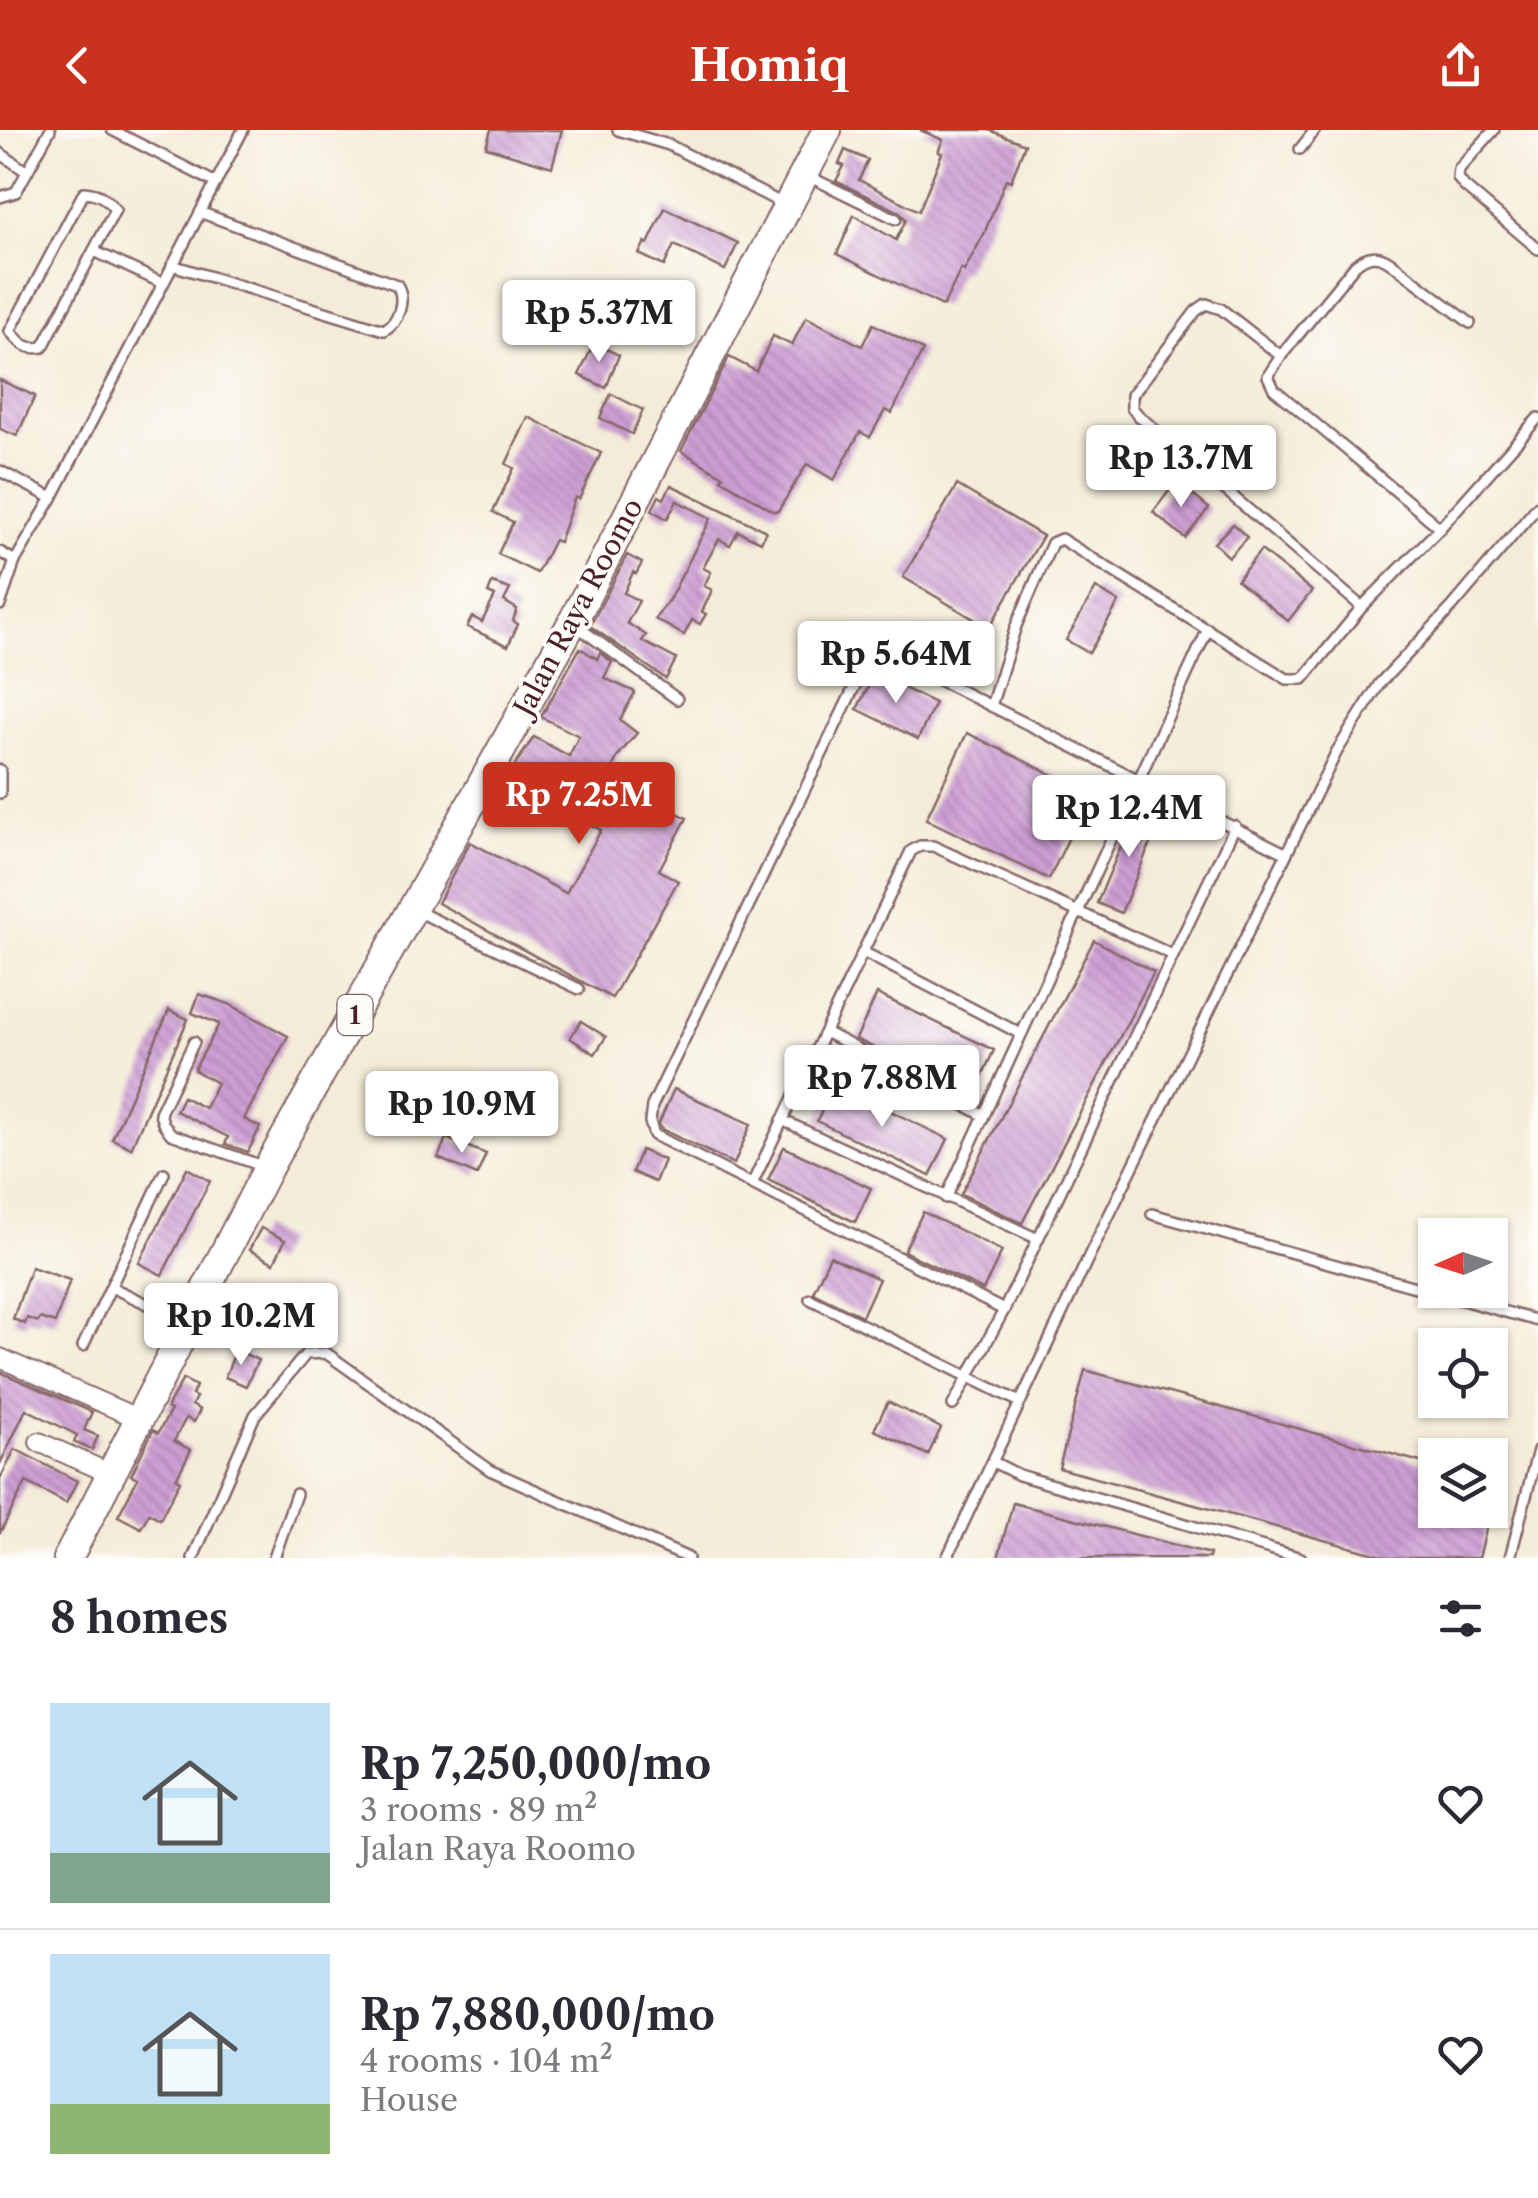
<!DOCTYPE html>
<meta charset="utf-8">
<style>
body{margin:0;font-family:"Libre Caslon Text",serif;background:#f2f2f3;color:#2b2b33;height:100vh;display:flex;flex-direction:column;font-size:38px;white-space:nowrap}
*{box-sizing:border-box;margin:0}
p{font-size:32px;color:#7c7c81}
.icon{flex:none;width:55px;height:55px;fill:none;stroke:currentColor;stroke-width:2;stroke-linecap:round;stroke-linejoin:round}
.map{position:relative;height:1428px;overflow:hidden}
.side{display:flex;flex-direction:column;background:#fff;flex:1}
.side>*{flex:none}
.needle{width:65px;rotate:267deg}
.tools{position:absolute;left:1418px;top:1088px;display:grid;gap:20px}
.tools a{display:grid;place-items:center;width:90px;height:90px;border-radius:0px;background:#fff;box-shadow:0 2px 8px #0004;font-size:50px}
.price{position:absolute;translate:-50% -85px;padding:0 22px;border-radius:10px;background:#fff;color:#222;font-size:32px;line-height:65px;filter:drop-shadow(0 2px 5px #0008)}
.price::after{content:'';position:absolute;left:50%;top:60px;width:30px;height:22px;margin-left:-15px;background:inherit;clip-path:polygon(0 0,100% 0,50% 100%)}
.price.active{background:#c8321e;color:#fff}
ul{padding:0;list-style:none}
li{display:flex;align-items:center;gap:30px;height:250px;padding:0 50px}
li+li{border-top:2px solid #e1e1e2}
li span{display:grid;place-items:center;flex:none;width:280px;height:200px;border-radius:0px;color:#555}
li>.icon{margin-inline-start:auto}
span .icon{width:120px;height:120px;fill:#fffc;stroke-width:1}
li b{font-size:42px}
h2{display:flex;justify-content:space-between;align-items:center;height:120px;padding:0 50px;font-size:42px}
header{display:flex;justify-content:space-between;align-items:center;height:130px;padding:0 50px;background:#c8321e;color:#fff;font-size:45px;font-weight:700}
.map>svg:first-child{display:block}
.building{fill:url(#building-back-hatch)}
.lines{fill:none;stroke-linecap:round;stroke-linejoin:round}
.service-casing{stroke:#866768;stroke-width:14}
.minor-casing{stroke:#866768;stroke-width:22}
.trunk-casing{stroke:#866768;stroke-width:32}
.service{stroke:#fff;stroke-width:9}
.minor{stroke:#fff;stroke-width:18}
.trunk{stroke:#fff;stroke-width:28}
.labels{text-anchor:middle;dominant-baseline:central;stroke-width:8;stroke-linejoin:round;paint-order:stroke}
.shield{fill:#fdfcf7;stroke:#806168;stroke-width:2.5}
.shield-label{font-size:25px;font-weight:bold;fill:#4a1f2b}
.street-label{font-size:28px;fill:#4a1f2b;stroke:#fdfcf7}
</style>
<header><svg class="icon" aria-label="back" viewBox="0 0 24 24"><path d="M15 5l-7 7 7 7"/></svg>Homiq<svg class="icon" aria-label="share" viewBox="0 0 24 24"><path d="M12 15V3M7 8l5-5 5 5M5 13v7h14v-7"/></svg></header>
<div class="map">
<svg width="1538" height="1428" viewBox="0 0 1538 1428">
<defs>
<pattern id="building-back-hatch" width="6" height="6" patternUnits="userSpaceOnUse" patternTransform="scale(2.5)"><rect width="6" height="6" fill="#ce9fd5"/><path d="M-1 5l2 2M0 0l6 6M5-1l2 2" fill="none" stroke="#a981ad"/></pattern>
</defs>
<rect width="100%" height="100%" fill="#fdfcf7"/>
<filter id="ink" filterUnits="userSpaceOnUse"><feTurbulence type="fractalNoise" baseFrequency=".01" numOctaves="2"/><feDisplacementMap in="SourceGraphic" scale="20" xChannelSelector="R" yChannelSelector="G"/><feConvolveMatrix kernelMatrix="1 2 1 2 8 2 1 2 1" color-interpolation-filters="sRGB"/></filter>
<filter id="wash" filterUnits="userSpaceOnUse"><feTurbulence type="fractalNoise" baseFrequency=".0048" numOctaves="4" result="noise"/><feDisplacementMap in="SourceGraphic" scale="40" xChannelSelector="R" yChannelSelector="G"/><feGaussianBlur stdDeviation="2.25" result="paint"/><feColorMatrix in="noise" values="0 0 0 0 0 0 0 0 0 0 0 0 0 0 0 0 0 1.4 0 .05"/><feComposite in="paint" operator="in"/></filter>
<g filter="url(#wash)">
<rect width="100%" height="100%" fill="#f4ecd8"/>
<g id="blocks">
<!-- building -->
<g class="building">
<path d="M491 0H562L552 37 486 17Z"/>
<path d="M920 0H989L1025 14 1011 51 1006 49 984 104 964 141 961 139 943 176 837 124 854 85 896 110 906 90 900 82 836 51 844 36 839 34 845 20 868 30 859 50 919 81 942 23 938 22 943 10Z"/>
<path d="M665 78 738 113 725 140 674 115 664 136 639 124 645 112 648 114Z"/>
<path d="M806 187 862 216 873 194 923 220 892 283 885 280 870 307 860 302 834 350 807 334 778 381H773L721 349 723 346 681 321 729 227 756 241 773 206 792 215Z"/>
<path d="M594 213 619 225 606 258 579 245Z"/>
<path d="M0 250 35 266 17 306 0 299Z"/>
<path d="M611 264 643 280 632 304 600 288Z"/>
<path d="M528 287 601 323 579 369 575 367 559 412 554 410 537 443 498 424 513 392 493 382 514 338 506 334Z"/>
<path d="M1176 352 1209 378 1185 408 1153 382Z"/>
<path d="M671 355 766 401 761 412 738 401 730 415 719 409 703 438 711 442 704 456 712 460 702 482 706 484 700 494 692 490 684 505 655 489 670 468 711 388 677 371 667 389 652 380 659 366 664 369Z"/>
<path d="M957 355 1043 406 989 498 903 447Z"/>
<path d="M1233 394 1247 407 1229 427 1214 413Z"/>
<path d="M1261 420 1312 461 1288 491 1237 450Z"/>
<path d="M627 425 642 433 636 444 633 442 624 463 639 471 627 493 646 505 642 511 676 529 666 549 590 496Z"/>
<path d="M492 453 510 459 504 471 517 479 513 491 518 494 508 516 467 497 472 487 482 492 495 466 488 463Z"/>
<path d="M1096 458 1119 472 1089 523 1066 510Z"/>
<path d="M580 518 597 529 600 523 612 532 604 548 635 562 620 590 637 603 618 626 608 646 687 688 659 740 678 751 612 868 438 773 470 712 566 763 601 700 591 695 601 675 552 646 535 674 502 654 534 607 569 626 579 606 541 587Z"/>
<path d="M875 544 935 573 918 609 857 579Z"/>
<path d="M967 603 1090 663 1049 749 926 689Z"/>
<path d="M1137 678 1161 688 1121 783 1097 773Z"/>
<path d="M1094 810 1154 842 1022 1093 961 1064Z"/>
<path d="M199 864 229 874 288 906 244 989 260 997 248 1022 225 1014 228 1007 176 981 183 967 205 978 217 953 194 940 219 894 192 883Z"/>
<path d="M877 864 994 920 973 966 856 909Z"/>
<path d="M169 880 188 889 131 1018 112 1009Z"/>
<path d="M581 891 606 907 595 924 570 908Z"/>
<path d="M835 954 948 1009 930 1046 817 991Z"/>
<path d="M674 959 751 994 734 1034 661 999 659 993Z"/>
<path d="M446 1008 486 1024 477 1045 438 1028Z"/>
<path d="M784 1017 871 1058 855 1092 768 1050Z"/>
<path d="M641 1020 664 1030 655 1052 632 1042Z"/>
<path d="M187 1038 210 1051 162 1145 139 1133Z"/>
<path d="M923 1082 1002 1121 983 1160 904 1121Z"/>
<path d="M261 1098 285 1110 274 1133 249 1120Z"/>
<path d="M830 1126 879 1149 862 1186 813 1162Z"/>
<path d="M31 1137 70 1150 55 1193 40 1188 38 1192 27 1188 25 1194 13 1189Z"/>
<path d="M236 1220 258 1230 246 1256 225 1247Z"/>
<path d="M1085 1240 1435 1336V1380H1491L1479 1428H1390L1059 1338Z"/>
<path d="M0 1242 92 1282 84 1300 98 1306 92 1320 74 1312 77 1305 26 1279 0 1334Z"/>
<path d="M183 1249 196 1256 192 1265 196 1267 192 1275 200 1280 194 1292 186 1288 174 1311 191 1320 176 1349 180 1351 160 1389 149 1383 141 1398 118 1386 138 1348 131 1345 153 1300 158 1303 171 1280 167 1278Z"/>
<path d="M888 1272 941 1298 928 1325 874 1300Z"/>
<path d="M15 1319 77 1351 66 1373 26 1352 0 1403V1349Z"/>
<path d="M1013 1373 1210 1424 1209 1428H998Z"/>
</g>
</g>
</g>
<g filter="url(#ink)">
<use href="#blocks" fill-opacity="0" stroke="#866768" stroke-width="2.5"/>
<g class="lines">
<!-- service casing -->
<g class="service-casing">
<g id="service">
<path d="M112 0 216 53"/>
<path d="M618 0 669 15 783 74"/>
<path d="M1494 0 1459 39 1458 48 1464 56 1538 119"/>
<path d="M1300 19 1315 0"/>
<path d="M0 23 27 42"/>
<path d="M806 45 896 89"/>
<path d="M84 62C99 63 106 68 115 80L43 217C26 220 21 214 10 201Z"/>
<path d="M0 67 16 62 50 0"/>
<path d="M94 121 162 153"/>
<path d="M172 135 384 200C399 192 406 169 397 155L202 83"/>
<path d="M1281 226 1268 246 1274 259 1440 398"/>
<path d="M0 341 52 368"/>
<path d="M0 422 15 431"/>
<path d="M0 475 15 431 52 368 243 0"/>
<path d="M1362 477 1139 286 1132 278V265L1196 181 1206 174 1221 179 1281 226 1355 135C1367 125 1377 123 1390 132L1470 193"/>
<path d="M574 494 677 569"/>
<path d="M991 576 1016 496 1052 413 1061 409 1287 549H1303L1362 477 1440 398 1538 288"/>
<path d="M0 640V663"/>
<path d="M417 781 579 859"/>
<path d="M863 822 1021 904"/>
<path d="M825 902 983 985"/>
<path d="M194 912 160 983 163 993 171 1004 265 1037"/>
<path d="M782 990 1038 1109"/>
<path d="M752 1054 911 721 920 716H933L1173 825"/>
<path d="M946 1068 1208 499"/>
<path d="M1152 1084 1538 1191"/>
<path d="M113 1158 186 1192"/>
<path d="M810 1169 1020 1272"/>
<path d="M1004 1180 654 1005 650 992 652 976 862 541 874 524 889 525 1285 723"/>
<path d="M83 1216 164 1043"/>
<path d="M953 1275 1004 1180 1235 696"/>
<path d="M993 1332 1019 1345 1301 1428"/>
<path d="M193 1428 255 1285 306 1224 326 1223 490 1340 688 1428"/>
<path d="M274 1428 296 1364"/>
<path d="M947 1428 1090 1124 1337 621 1380 553 1453 476 1538 376"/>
<path d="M1510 1428 1538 1320"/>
</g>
</g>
<!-- minor casing -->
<g class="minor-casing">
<g id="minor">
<path d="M0 1228 139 1289"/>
<path d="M39 1312 111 1344"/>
</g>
</g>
<!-- trunk casing -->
<g class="trunk-casing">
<path id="trunk" d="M68 1428 268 1038 572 493 827 0"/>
</g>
<!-- service -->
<use href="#service" class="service"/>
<!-- minor -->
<use href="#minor" class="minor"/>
<!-- trunk -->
<use href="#trunk" class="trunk"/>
</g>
</g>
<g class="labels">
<!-- shield labels -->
<rect class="shield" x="337.5" y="865" width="35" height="40" rx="8"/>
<g class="shield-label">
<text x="355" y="885">1</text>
</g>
<!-- street labels -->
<g class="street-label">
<text transform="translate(578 477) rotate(-62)">Jalan Raya Roomo</text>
</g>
</g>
</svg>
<div class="tools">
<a><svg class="needle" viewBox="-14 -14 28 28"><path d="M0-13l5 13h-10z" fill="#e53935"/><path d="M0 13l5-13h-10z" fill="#7c7c81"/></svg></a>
<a><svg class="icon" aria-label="locate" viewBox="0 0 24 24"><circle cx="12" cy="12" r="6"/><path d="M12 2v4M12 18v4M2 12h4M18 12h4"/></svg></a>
<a><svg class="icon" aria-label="layers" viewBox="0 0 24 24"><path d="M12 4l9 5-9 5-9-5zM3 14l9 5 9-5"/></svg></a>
</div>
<b class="price" style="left:599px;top:235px">Rp 5.37M</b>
<b class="price" style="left:1181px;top:380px">Rp 13.7M</b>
<b class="price" style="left:896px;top:576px">Rp 5.64M</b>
<b class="price active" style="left:579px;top:717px">Rp 7.25M</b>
<b class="price" style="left:1129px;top:730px">Rp 12.4M</b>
<b class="price" style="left:882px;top:1000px">Rp 7.88M</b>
<b class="price" style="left:462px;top:1026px">Rp 10.9M</b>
<b class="price" style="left:241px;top:1238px">Rp 10.2M</b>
</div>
<section class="side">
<h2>8 homes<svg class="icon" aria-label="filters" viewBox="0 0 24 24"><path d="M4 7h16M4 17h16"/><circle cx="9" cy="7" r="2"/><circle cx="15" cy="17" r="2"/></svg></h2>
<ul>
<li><span style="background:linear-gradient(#bfe0f5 75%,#7fa58c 0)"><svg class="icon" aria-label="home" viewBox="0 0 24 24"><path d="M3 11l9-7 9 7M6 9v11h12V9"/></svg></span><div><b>Rp 7,250,000/mo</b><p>3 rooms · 89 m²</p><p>Jalan Raya Roomo</p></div><svg class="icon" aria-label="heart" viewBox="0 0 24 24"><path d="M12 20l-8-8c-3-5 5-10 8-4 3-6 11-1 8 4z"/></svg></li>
<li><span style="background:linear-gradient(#bfe0f5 75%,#8fb573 0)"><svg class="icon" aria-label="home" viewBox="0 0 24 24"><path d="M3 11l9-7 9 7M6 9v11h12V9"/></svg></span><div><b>Rp 7,880,000/mo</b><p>4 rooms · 104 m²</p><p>House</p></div><svg class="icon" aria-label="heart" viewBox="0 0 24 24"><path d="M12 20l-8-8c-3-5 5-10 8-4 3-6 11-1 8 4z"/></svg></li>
</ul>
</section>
